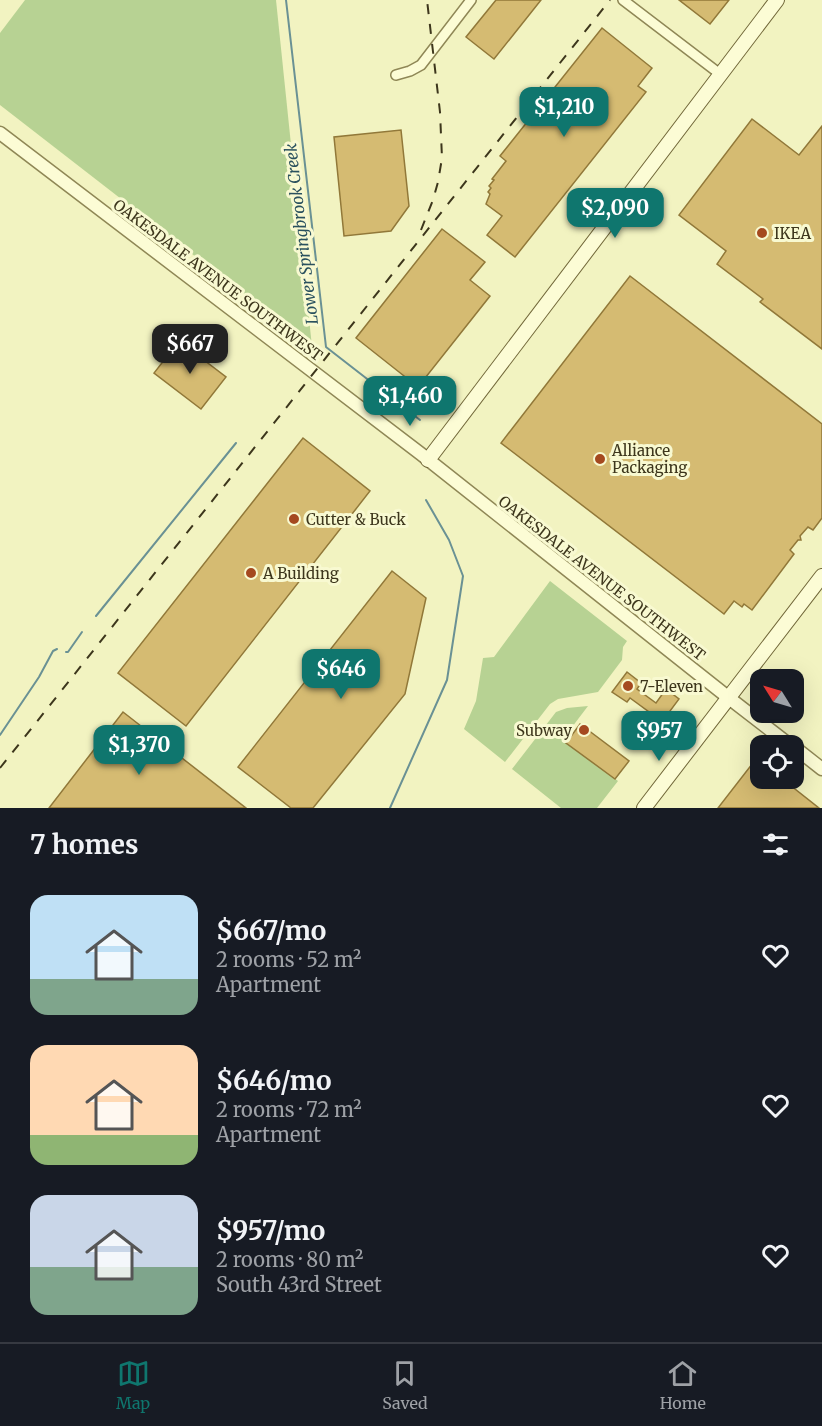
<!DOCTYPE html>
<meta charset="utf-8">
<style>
body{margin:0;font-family:Merriweather,serif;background:#242831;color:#f1f3f6;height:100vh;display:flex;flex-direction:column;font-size:22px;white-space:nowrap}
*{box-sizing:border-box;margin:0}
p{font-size:20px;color:#9ea1a6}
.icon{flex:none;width:33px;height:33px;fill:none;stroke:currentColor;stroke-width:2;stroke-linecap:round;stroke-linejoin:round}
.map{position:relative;height:808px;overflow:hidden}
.drawer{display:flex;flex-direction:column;background:#171b24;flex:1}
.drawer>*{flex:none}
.needle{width:39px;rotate:307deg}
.tools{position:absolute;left:750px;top:669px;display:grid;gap:12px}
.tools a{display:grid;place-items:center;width:54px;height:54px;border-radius:12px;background:#171b24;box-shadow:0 6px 24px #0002;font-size:30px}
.price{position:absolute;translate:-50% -51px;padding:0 14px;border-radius:12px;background:#0f766e;color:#fff;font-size:20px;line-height:39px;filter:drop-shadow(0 2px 3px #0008)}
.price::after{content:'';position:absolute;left:50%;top:36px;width:18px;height:14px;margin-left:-9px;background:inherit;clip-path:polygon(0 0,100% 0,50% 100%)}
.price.active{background:#222;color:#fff}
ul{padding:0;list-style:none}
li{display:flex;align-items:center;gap:18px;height:150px;padding:0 30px}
li span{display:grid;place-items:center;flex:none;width:168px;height:120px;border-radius:18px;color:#555}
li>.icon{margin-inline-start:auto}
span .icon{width:72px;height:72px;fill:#fffc;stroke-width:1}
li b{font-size:26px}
h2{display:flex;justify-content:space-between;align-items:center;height:72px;padding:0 30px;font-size:26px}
.tab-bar{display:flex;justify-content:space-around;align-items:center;height:84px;border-top:2px solid #363941;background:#171b24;font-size:16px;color:#9ea1a6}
.tab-bar a{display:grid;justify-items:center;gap:3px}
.tab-bar .active{color:#0f766e}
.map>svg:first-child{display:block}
.green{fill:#b7d293}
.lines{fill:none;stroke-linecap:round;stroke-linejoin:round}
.stream{stroke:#6a9194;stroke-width:2}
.building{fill:#d5bb72;stroke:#917839;stroke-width:1.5}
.minor-casing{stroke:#8f8756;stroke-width:12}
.tertiary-casing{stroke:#8f8756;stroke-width:15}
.secondary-casing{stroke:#716739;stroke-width:16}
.minor{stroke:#fcfcd5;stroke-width:9}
.tertiary{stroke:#fcfcd5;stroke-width:12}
.secondary{stroke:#fcfcd5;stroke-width:14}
.rail{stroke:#3d361c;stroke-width:2;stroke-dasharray:10 10;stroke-linecap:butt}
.poi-dot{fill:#a5491f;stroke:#f8f9d1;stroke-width:2}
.labels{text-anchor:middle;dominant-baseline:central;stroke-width:6;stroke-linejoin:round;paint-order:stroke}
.poi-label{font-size:15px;fill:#3d361c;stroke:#f8f9d1;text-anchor:start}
.street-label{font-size:15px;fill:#3d361c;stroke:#f8f9d1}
.water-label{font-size:16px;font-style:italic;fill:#2a515e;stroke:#f8f9d1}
</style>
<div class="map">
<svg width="822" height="808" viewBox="0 0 822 808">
<rect width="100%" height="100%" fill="#f2f3c1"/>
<!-- green -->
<g class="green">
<path d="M25 0H276L312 347 0 105V33Z"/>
<path d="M550 581 627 641 623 647 622 660 598 692 558 699 550 704 505 762 464 729 476 701 483 658 494 657Z"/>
<path d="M588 706 566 735 568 742 618 781 597 808H561L512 769 556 712 567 708Z"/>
</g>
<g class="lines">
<!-- stream -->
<g class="stream">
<path d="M286 0 326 347 420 420"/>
<path d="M96 616 236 443"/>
<path d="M66 652H68L82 632"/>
<path d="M0 735 39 677 53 651 57 649"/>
<path d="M390 808 447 680 463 576 449 540 426 500"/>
</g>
</g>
<!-- building -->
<g class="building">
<path d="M496 0H541L494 59 466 37Z"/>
<path d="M679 0H729L710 24Z"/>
<path d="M602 28 652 68 638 86 646 92 515 257 487 235 502 216 486 204 490 194 488 192 491 188 489 186 494 180 492 179 506 161 500 156Z"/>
<path d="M752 119 799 155 822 126V349L760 302 763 299 717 264 726 251 679 215Z"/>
<path d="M401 130 409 206 391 231 344 236 334 137Z"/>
<path d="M442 229 485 262 470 280 490 296 418 387 356 338Z"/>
<path d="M630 276 822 424V518L813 530 808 527 800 536 801 540H798L790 550 794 554 752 610 744 604 742 607 734 601 724 614 501 443Z"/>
<path d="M179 341 226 377 201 409 154 373Z"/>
<path d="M303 438 370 491 186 726 118 673Z"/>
<path d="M392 571 426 598 405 694 313 808H291L238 767Z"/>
<path d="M627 672 641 683 637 689 656 703 666 689 679 699 650 738 637 728 649 712 630 698 627 702 612 692Z"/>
<path d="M123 712 246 808H49Z"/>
<path d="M580 724 629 761 615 779 566 743Z"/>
<path d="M756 759 760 763V778H781L819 808H718Z"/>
</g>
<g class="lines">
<!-- minor casing -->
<g class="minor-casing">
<g id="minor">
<path d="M623 0 720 74"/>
<path d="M396 75 410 71 421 65 471 0"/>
</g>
</g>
<!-- tertiary casing -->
<g class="tertiary-casing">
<g id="tertiary">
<path d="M0 133 421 454 729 698 791 746"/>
<path d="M794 747 822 769"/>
</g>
</g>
<!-- secondary casing -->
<g class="secondary-casing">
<g id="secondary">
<path d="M428 460 777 0"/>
<path d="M644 808 822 576"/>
</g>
</g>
<!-- minor -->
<use href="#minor" class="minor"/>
<!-- tertiary -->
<use href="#tertiary" class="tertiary"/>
<!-- secondary -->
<use href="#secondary" class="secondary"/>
<!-- rail -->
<g class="rail">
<path d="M421 230 433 200 438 182 442 158 440 112 427 0"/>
<path d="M0 768 610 0"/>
</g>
</g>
<!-- markers -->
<g class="poi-dot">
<circle cx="762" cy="233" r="6"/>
<circle cx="600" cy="459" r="6"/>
<circle cx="294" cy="519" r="6"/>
<circle cx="251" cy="573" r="6"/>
<circle cx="628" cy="686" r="6"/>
<circle cx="584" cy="730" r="6"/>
</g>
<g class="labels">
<!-- poi labels -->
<g class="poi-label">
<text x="774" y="233">IKEA</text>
<text x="612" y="450">Alliance<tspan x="612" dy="17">Packaging</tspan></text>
<text x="306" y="519">Cutter &amp; Buck</text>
<text x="263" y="573">A Building</text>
<text x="640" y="686">7-Eleven</text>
<text x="572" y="730" text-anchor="end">Subway</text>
</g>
<!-- street labels -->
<g class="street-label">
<text transform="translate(218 280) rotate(37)">OAKESDALE AVENUE SOUTHWEST</text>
<text transform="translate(602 578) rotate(38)">OAKESDALE AVENUE SOUTHWEST</text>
</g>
<!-- water labels -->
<g class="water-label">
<text transform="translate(301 234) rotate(-97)">Lower Springbrook Creek</text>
</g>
</g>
</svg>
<div class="tools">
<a><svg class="needle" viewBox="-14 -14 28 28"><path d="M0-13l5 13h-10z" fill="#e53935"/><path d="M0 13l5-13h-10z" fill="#9ea1a6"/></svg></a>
<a><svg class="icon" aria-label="locate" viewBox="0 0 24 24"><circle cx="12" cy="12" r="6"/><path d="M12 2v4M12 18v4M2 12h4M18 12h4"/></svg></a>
</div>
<b class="price" style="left:564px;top:138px">$1,210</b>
<b class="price" style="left:615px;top:239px">$2,090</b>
<b class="price active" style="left:190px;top:375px">$667</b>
<b class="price" style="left:410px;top:427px">$1,460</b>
<b class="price" style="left:341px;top:700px">$646</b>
<b class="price" style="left:659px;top:762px">$957</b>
<b class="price" style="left:139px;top:776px">$1,370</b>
</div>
<section class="drawer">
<h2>7 homes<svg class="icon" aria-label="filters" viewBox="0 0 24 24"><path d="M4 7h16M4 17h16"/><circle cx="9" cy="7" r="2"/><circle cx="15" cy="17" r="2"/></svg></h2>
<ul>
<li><span style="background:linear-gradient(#bfe0f5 70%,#7fa58c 0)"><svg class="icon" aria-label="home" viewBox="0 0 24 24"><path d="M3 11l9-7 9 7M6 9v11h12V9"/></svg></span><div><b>$667/mo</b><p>2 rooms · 52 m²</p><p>Apartment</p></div><svg class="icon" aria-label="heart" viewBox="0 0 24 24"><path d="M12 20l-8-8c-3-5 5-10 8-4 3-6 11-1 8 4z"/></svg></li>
<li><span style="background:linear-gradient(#ffd9b3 75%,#8fb573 0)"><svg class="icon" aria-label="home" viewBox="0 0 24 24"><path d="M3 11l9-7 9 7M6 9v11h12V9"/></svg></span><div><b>$646/mo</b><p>2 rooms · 72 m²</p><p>Apartment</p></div><svg class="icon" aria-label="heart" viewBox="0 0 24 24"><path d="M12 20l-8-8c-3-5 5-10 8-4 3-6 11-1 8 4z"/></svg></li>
<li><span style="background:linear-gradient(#c9d6e8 60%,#7fa58c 0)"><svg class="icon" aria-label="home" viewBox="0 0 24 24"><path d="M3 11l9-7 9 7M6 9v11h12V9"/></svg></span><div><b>$957/mo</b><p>2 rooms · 80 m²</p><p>South 43rd Street</p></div><svg class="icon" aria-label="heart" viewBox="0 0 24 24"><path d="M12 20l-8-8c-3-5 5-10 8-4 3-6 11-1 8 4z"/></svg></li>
</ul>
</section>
<nav class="tab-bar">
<a class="active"><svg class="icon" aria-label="map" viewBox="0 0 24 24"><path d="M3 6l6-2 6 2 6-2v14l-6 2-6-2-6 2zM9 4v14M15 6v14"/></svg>Map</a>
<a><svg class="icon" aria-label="saved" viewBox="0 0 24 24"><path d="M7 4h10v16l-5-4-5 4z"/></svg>Saved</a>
<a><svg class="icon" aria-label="home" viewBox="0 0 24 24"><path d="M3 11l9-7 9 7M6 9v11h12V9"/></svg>Home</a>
</nav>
